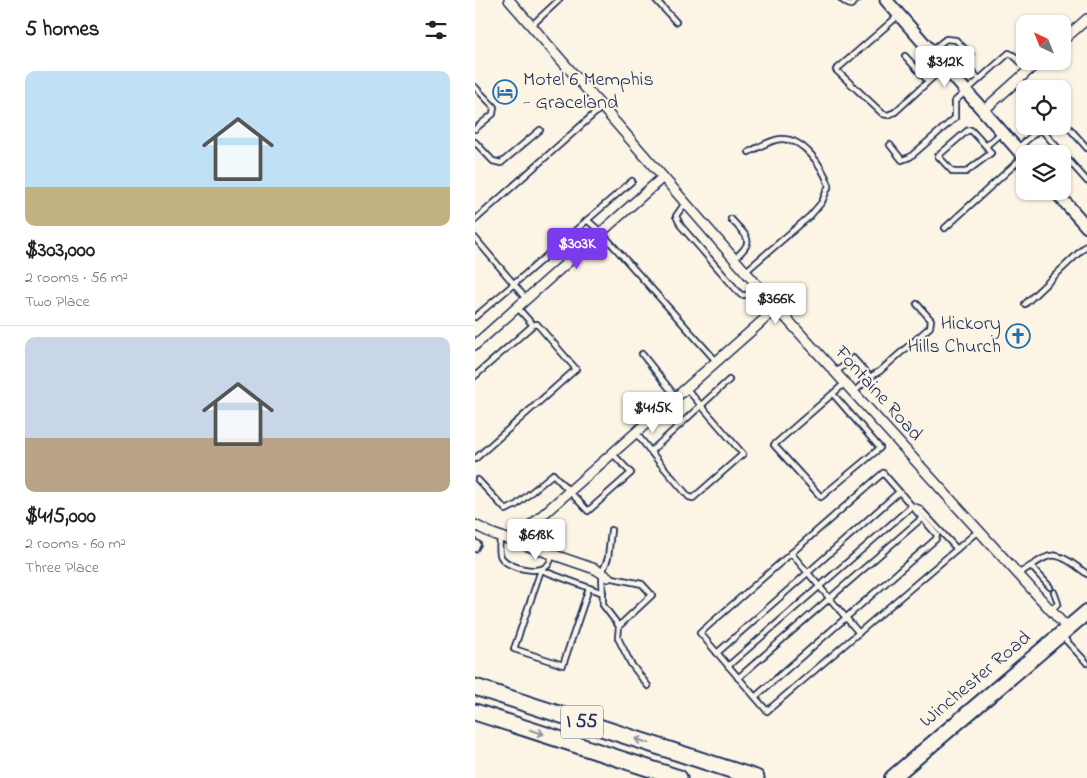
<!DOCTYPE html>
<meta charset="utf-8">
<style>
body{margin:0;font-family:"Indie Flower",sans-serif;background:#f2f2f2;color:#222;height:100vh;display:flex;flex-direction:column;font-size:19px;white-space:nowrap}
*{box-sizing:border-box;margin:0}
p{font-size:16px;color:#767676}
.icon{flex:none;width:28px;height:28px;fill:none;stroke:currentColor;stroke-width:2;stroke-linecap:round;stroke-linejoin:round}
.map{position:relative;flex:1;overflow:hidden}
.details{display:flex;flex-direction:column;background:#fff;width:475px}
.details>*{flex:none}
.needle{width:32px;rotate:317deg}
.fabs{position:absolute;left:541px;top:15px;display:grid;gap:10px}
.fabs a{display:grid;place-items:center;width:55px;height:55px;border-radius:10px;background:#fff;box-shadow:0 1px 4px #0004;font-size:25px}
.price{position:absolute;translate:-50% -42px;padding:0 11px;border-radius:5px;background:#fff;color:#222;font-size:16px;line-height:32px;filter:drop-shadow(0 1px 2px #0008)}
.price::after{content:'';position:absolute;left:50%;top:30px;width:15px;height:11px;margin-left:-8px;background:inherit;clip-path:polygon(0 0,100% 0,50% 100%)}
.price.active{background:#7c3aed;color:#fff}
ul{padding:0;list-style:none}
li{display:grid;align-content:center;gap:10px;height:265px;padding:0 25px}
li+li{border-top:1px solid #e0e0e0}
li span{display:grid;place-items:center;height:155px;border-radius:10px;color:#555}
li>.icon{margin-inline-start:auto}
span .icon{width:90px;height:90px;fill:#fffc;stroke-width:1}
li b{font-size:21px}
h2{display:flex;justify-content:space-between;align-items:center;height:60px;padding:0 25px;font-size:21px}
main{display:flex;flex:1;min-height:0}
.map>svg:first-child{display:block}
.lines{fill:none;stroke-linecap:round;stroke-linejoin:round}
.lane-casing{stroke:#1b2f5e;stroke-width:8}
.street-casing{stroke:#1b2f5e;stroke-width:12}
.secondary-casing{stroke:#1b2f5e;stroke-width:15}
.primary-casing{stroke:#1b2f5e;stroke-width:18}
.highway-casing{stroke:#1b2f5e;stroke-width:19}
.lane{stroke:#fcf5e5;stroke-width:4.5}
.street{stroke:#fcf5e5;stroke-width:9}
.secondary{stroke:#fcf5e5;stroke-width:11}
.primary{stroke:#fcf5e5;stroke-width:14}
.highway{stroke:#fcf5e5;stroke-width:15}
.oneway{stroke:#8c92a2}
.labels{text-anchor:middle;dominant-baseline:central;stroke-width:4;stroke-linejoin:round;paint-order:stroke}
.shield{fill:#fcf5e5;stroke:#5e6a86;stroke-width:1}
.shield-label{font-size:19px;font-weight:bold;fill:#1b2f5e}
.poi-label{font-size:20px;fill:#1b2f5e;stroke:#fcf5e5;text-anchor:start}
.street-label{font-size:20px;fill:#1b2f5e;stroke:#fcf5e5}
</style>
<main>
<section class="details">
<h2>5 homes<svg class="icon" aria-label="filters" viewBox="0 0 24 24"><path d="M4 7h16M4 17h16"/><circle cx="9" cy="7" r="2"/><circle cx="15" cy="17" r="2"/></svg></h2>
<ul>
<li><span style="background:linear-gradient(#bfe0f5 75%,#c2b280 0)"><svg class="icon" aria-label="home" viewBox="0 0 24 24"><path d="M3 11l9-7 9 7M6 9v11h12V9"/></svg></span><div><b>$303,000</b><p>2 rooms · 56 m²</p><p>Two Place</p></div></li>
<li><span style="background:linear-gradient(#c9d6e8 65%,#b9a48a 0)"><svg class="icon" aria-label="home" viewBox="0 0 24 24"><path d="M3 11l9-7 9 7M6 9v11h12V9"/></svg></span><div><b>$415,000</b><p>2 rooms · 60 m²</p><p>Three Place</p></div></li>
</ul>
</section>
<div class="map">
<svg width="612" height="778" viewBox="0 0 612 778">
<rect width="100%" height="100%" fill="#fcf5e5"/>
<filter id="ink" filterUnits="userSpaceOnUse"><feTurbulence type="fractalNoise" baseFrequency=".02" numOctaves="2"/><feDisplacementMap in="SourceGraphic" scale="10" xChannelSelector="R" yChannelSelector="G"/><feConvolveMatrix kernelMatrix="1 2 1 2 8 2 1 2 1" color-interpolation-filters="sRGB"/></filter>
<g filter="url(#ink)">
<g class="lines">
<!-- lane casing -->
<g class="lane-casing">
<g id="lane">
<path d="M181 0 201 22"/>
<path d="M367 0 373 4 376 5 382 0"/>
<path d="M423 16 361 70 408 114 413 115 420 112 469 67"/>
<path d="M56 26 84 0"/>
<path d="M457 50 471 39 481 40 496 55 495 61 479 77"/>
<path d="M430 56 453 81"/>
<path d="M491 65 504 79"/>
<path d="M0 87 19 107 18 114 0 129"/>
<path d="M588 121 612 148"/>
<path d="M565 128 612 181"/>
<path d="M0 142 18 161 26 163 65 130"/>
<path d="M415 145 427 160 435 157 480 118V101L534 53 538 55 554 70"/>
<path d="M511 146 516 153 491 172H478L463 156 492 131 496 130 511 146 526 133"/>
<path d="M543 148 567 127"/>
<path d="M210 203 201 216 206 226 266 295H275L284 287"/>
<path d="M256 219C273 238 281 240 259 259"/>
<path d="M0 220 127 107"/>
<path d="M112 220 126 232 242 362"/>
<path d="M470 228 548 157"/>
<path d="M0 238 39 284 0 317"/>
<path d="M270 272 335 216 347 202 354 185C347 166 329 138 306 139 295 140 284 147 274 152"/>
<path d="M51 299 39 284 157 181"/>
<path d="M550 304 612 245"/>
<path d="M167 354 201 397"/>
<path d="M360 373 378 358 395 377 379 392"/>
<path d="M0 376 58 325"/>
<path d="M395 377 405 371 455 327 456 320 442 304"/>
<path d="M358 394 405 448 346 497 299 445 370 383"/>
<path d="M161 433 184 462 214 497 218 498 268 454 211 388"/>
<path d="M176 451 254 380"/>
<path d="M0 459 101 369 62 324 58 325 42 307"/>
<path d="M3 480 31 510 41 505 78 474 113 511 156 473 138 454"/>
<path d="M136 530 133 558 127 573 128 605 144 626 143 638 156 664 173 686"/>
<path d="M25 537C25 543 23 552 26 557 33 568 64 575 73 565 75 563 76 558 78 554"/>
<path d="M0 542 3 544 0 549"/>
<path d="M316 553 384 633"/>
<path d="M556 566 575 587"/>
<path d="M543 574C579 552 576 547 612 574"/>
<path d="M133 577 167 584 177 595 144 626"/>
<path d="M114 588 88 665 39 649 66 570 128 593"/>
<path d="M576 611 583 603 579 592"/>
<path d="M586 635 612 663"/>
<path d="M242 653 424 492"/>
<path d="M253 666 437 506 444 508 482 549"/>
<path d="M263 678 447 518"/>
<path d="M280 697 461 539 462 535 408 473 225 633 292 711 503 531"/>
</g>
</g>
<!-- street casing -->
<g class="street-casing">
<g id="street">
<path d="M34 0 302 308 592 628"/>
<path d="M588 40 612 19"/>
<path d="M508 111 564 61"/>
<path d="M0 345 188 177"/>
<path d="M0 525 18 534 120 569 133 577"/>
<path d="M38 541 302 308"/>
</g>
</g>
<!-- secondary casing -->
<g class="secondary-casing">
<g id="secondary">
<path d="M411 0 550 158"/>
<path d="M580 191 612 227"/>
</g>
</g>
<!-- primary casing -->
<g class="primary-casing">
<path id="primary" d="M417 778 612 612"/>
</g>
<!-- highway casing -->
<g class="highway-casing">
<g id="highway">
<path d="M0 687 281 778"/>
<path d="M0 712 204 778"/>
</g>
</g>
<!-- lane -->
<use href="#lane" class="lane"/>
<!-- street -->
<use href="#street" class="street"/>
<!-- secondary -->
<use href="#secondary" class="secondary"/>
<!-- primary -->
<use href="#primary" class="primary"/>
<!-- highway -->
<use href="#highway" class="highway"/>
</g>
<!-- one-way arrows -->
<defs><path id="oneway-shaft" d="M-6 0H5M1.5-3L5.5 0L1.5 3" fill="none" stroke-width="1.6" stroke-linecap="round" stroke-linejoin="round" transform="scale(1.25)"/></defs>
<g class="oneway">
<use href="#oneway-shaft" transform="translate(62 732) rotate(18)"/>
<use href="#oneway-shaft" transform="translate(167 741) rotate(-162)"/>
</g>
</g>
<!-- icons -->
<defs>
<g id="hotel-ring" transform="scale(1.25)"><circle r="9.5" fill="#fcf5e5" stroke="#1f6fb2" stroke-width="1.5"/><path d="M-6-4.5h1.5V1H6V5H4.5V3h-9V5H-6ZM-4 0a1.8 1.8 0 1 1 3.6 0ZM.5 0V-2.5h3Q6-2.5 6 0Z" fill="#1f6fb2"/></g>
<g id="church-ring" transform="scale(1.25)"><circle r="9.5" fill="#fcf5e5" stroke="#1f6fb2" stroke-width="1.5"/><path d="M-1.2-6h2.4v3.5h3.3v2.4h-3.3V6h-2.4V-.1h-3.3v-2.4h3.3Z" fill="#1f6fb2"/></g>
</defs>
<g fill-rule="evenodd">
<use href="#hotel-ring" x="30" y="92"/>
<use href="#church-ring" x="543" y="336"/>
</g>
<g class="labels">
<!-- shield labels -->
<rect class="shield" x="86" y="705.5" width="42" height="33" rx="4"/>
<g class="shield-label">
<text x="107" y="722">I 55</text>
</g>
<!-- poi labels -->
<g class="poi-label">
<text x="48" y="80">Motel 6 Memphis<tspan x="48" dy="23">- Graceland</tspan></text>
<text x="526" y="324" text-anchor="end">Hickory<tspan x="526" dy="23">Hills Church</tspan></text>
</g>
<!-- street labels -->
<g class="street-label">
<text transform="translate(403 394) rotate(48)">Fontaine Road</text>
<text transform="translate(501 680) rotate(-40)">Winchester Road</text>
</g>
</g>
</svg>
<div class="fabs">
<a><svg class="needle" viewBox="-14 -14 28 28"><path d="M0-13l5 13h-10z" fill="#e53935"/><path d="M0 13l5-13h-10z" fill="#767676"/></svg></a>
<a><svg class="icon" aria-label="locate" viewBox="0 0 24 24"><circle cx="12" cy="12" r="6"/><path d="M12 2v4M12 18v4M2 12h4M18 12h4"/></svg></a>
<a><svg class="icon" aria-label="layers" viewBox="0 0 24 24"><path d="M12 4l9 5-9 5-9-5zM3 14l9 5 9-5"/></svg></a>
</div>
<b class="price" style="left:470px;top:88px">$312K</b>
<b class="price active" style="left:102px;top:270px">$303K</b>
<b class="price" style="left:301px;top:325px">$366K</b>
<b class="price" style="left:178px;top:434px">$415K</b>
<b class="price" style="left:61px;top:561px">$618K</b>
</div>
</main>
